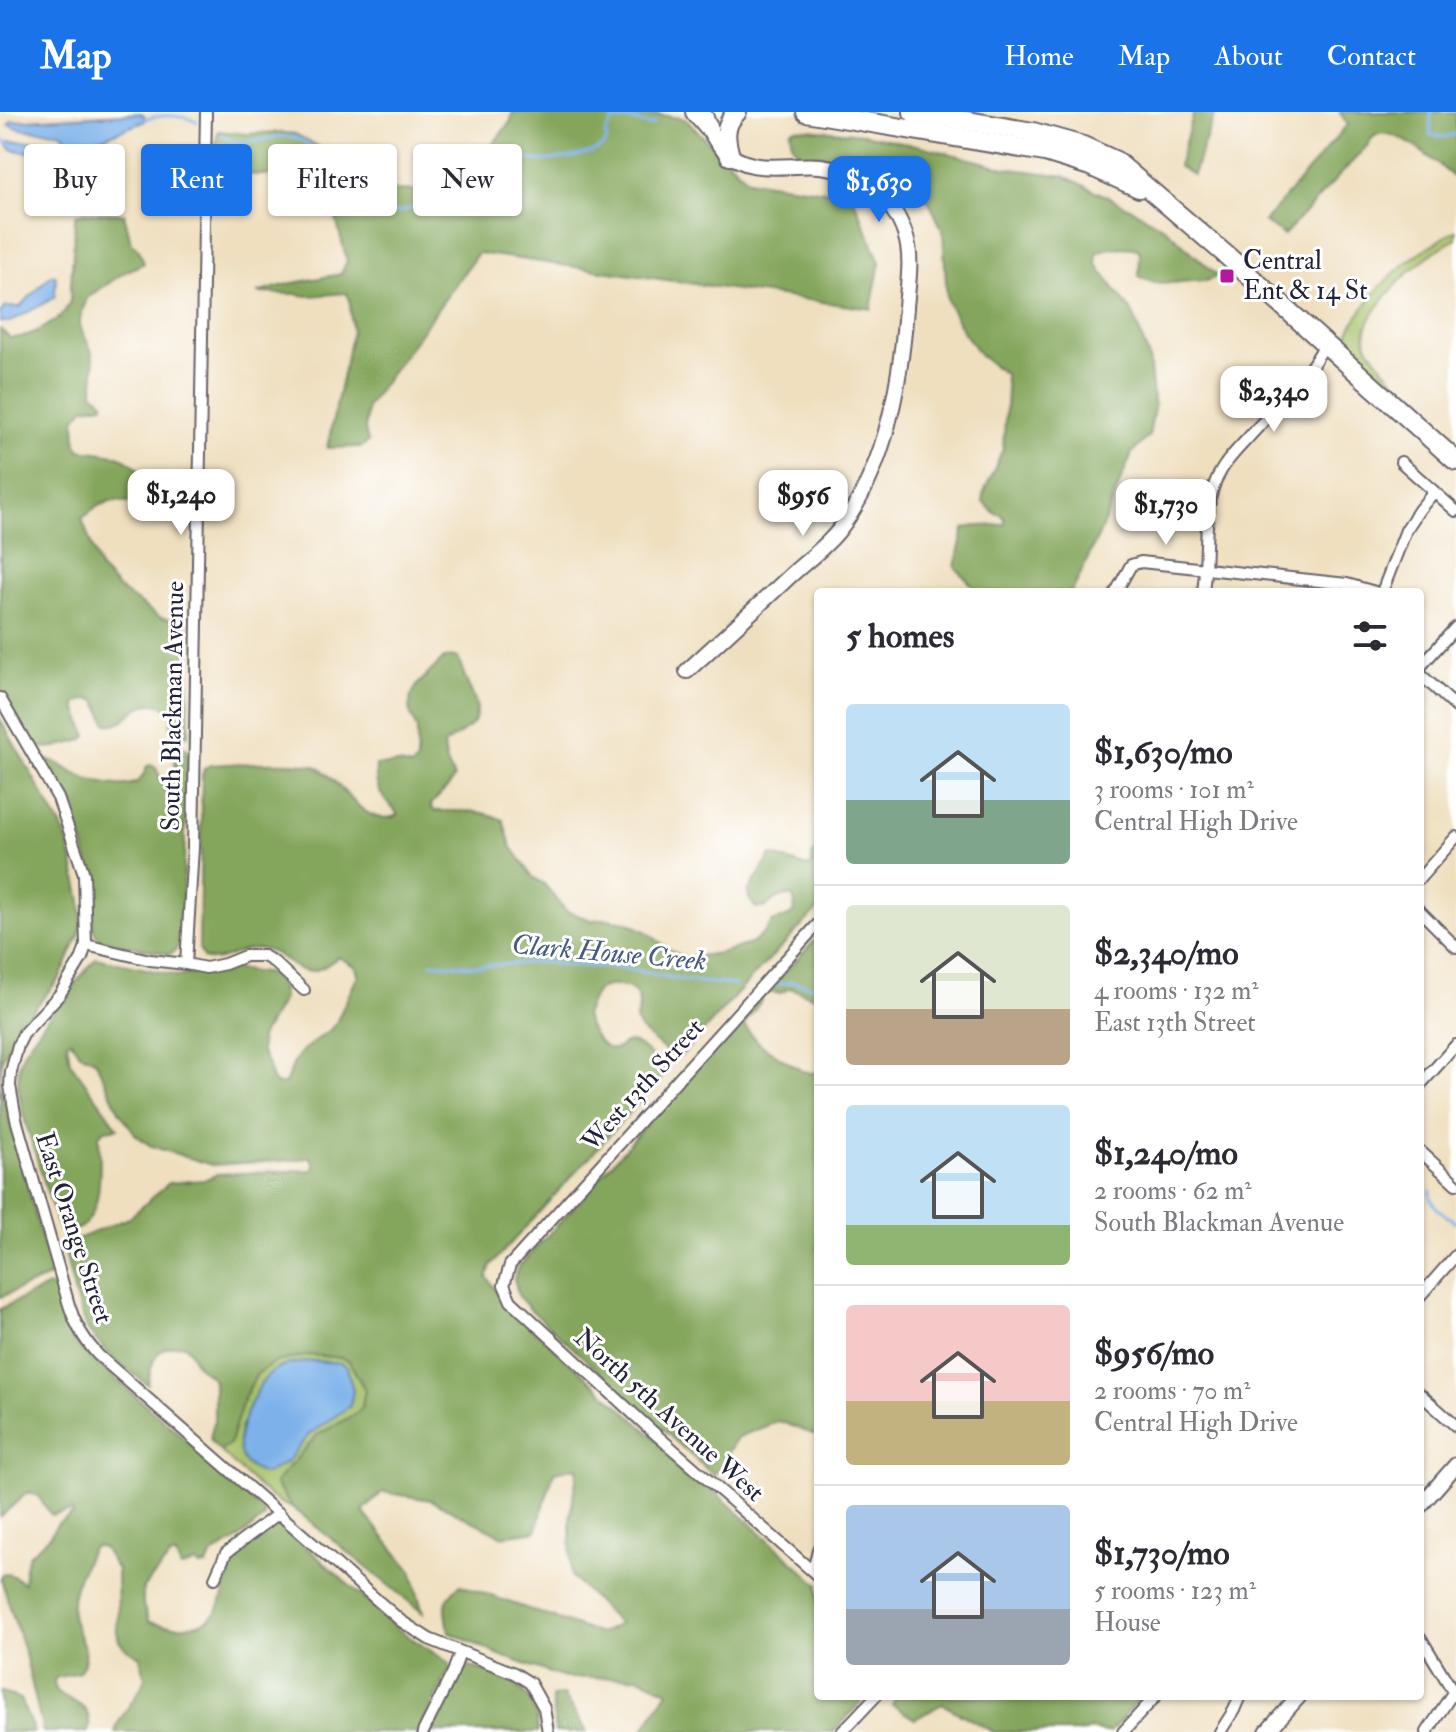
<!DOCTYPE html>
<meta charset="utf-8">
<style>
body{margin:0;font-family:"IM FELL Double Pica",serif;background:#f7f7f7;color:#2b2b33;height:100vh;display:flex;flex-direction:column;font-size:30px;white-space:nowrap}
*{box-sizing:border-box;margin:0}
p{font-size:26px;color:#7c7c81}
.icon{flex:none;width:44px;height:44px;fill:none;stroke:currentColor;stroke-width:2;stroke-linecap:round;stroke-linejoin:round}
.map{position:relative;flex:1;overflow:hidden}
.drawer{position:absolute;left:814px;top:476px;width:610px;height:1112px;display:flex;flex-direction:column;background:#fff;border-radius:8px;box-shadow:0 2px 6px #0004}
.drawer>*{flex:none}
.hud{position:absolute;left:24px;top:32px;width:670px;height:72px;display:flex;gap:16px}
.price{position:absolute;translate:-50% -68px;padding:0 18px;border-radius:16px;background:#fff;color:#222;font-size:26px;line-height:52px;filter:drop-shadow(0 2px 4px #0008)}
.price::after{content:'';position:absolute;left:50%;top:48px;width:24px;height:18px;margin-left:-12px;background:inherit;clip-path:polygon(0 0,100% 0,50% 100%)}
.price.selected{background:#1a73e8;color:#fff}
ul{padding:0;list-style:none}
li{display:flex;align-items:center;gap:24px;height:200px;padding:0 32px}
li+li{border-top:2px solid #e1e1e2}
li span{display:grid;place-items:center;flex:none;width:224px;height:160px;border-radius:8px;color:#555}
li>.icon{margin-inline-start:auto}
span .icon{width:96px;height:96px;fill:#fffc;stroke-width:1}
li b{font-size:34px}
h2{display:flex;justify-content:space-between;align-items:center;height:96px;padding:0 32px;font-size:34px}
.tag{padding:0 28px;border-radius:8px;background:#fff;box-shadow:0 2px 6px #0004;font-size:28px;line-height:72px}
.tag.selected{background:#1a73e8;color:#fff}
header{display:flex;align-items:center;gap:48px;box-sizing:border-box;height:112px;padding:0 40px;background:#1a73e8;color:#fff}
header strong{font-size:38px}
nav{display:flex;gap:44px;margin-inline-start:auto;font-size:28px}
.map>svg:first-child{display:block}
.green{fill:#a6c066;stroke:#647150;stroke-width:2;fill-rule:evenodd}
.forest{fill:#84a65b;stroke:#53644b;stroke-width:2}
.water{fill:#7bb1ea;stroke:#4e6a92;stroke-width:2}
.lines{fill:none;stroke-linecap:round;stroke-linejoin:round}
.stream{stroke:#7bb1ea;stroke-width:3}
.street-casing{stroke:#6a6469;stroke-width:14}
.secondary-casing{stroke:#6a6469;stroke-width:18}
.highway-casing{stroke:#6a6469;stroke-width:22}
.street{stroke:#fff;stroke-width:10}
.secondary{stroke:#fff;stroke-width:14}
.highway{stroke:#fff;stroke-width:18}
.poi-dot{fill:#b5179e;stroke:#fff;stroke-width:3}
.labels{text-anchor:middle;dominant-baseline:central;stroke-width:6;stroke-linejoin:round;paint-order:stroke}
.poi-label{font-size:26px;fill:#22223b;stroke:#fff;text-anchor:start}
.street-label{font-size:26px;fill:#22223b;stroke:#fff}
.water-label{font-size:28px;font-style:italic;fill:#465b81;stroke:#fff}
</style>
<header>
<strong>Map</strong>
<nav><a>Home</a><a>Map</a><a>About</a><a>Contact</a></nav>
</header>
<div class="map">
<svg width="1456" height="1620" viewBox="0 0 1456 1620">
<rect width="100%" height="100%" fill="#fff"/>
<filter id="ink" filterUnits="userSpaceOnUse"><feTurbulence type="fractalNoise" baseFrequency=".0125" numOctaves="2"/><feDisplacementMap in="SourceGraphic" scale="16" xChannelSelector="R" yChannelSelector="G"/><feConvolveMatrix kernelMatrix="1 2 1 2 8 2 1 2 1" color-interpolation-filters="sRGB"/></filter>
<filter id="wash" filterUnits="userSpaceOnUse"><feTurbulence type="fractalNoise" baseFrequency=".006" numOctaves="4" result="noise"/><feDisplacementMap in="SourceGraphic" scale="32" xChannelSelector="R" yChannelSelector="G"/><feGaussianBlur stdDeviation="1.8" result="paint"/><feColorMatrix in="noise" values="0 0 0 0 0 0 0 0 0 0 0 0 0 0 0 0 0 1.4 0 .05"/><feComposite in="paint" operator="in"/></filter>
<g filter="url(#wash)">
<rect width="100%" height="100%" fill="#efdfbf"/>
<!-- green -->
<g class="green">
<path d="M1456 118V127C1447 132 1438 137 1430 143 1411 156 1359 205 1366 229 1369 242 1406 281 1416 291V293L1349 233 1350 222 1348 221C1374 171 1409 145 1456 118Z"/>
<path d="M310 1243 342 1246 349 1249 365 1278 361 1297 354 1303 325 1319 277 1375 292 1395C271 1392 237 1354 220 1339L229 1333 244 1286 257 1262 275 1250ZM313 1249 340 1251 347 1255 336 1304 309 1322 287 1350 265 1362 240 1316 261 1272Z"/>
</g>
<!-- forest -->
<g class="forest">
<path d="M512 0H642L685 7 748 68 852 83 880 150 871 197 478 141 367 295 365 318 368 330 361 335 327 336 352 220 350 192 347 181 308 184 296 182 257 181 288 172 341 162 347 149 336 107 327 87 312 67 272 63 219 62C217 48 213 32 219 19L248 22 276 20 295 22 318 34 341 53 387 78 431 79 463 74 471 70 477 63 478 51 511 9Z"/>
<path d="M1194 0H1215L1193 63 1178 54Z"/>
<path d="M1339 0H1456V67C1441 55 1394 11 1375 24 1371 26 1369 30 1367 34L1284 123 1264 110 1348 12Z"/>
<path d="M796 16 864 22 925 35 1005 56 1065 64 1128 95 1166 117 1217 163C1209 171 1202 169 1192 169 1172 170 1158 176 1139 164L1140 141 1138 137C1126 134 1109 135 1097 140L1096 150 1101 159 1133 201 1149 246 1154 296 1149 324 1132 341 1101 418 1072 480H978L955 455 964 417C980 411 989 416 1005 412V408L1002 403 995 401 983 390V383L1003 337 1007 280 1005 262 980 243 962 218 947 188 943 119 928 88 904 71 881 67 847 49 816 42 807 43 799 41 792 33 790 19Z"/>
<path d="M83 101 124 102 131 130 139 138 144 151 125 160 87 186C85 194 79 202 80 211 80 221 90 231 92 241 96 253 93 268 93 281L104 289 103 293 84 296 75 307 76 333 80 338C99 341 129 341 139 360 142 366 143 372 146 378L190 387 191 392 187 393 111 389 98 394 82 407 100 457 118 476 159 505 175 508 187 514 189 619 187 624 177 622 171 616 172 598C166 596 159 592 153 592 133 591 127 615 107 612 101 604 102 595 95 588L87 587 77 591 76 595 87 624 83 628 55 635 41 636 31 631 0 575V217L10 226C29 226 64 209 70 189L75 107 76 103Z"/>
<path d="M457 545C461 552 463 560 466 568 471 582 482 594 474 610 472 615 451 627 444 633L446 648 454 666 449 674 432 691 431 695 435 699C458 699 481 697 503 708L511 734 518 744 533 765 544 772 566 799 591 808 607 807 627 810 647 820 667 836 685 846 720 841 753 831 765 820 772 810 789 804 794 800 795 791 793 785C781 782 773 787 765 796H756L749 787 748 780 771 743 807 755 812 752V743L816 739 818 740V797L755 862 681 944 673 945 641 918 636 909C638 901 641 891 637 883 630 871 605 871 596 880 591 886 588 897 585 904 589 916 601 942 618 936 625 933 621 931 629 930 639 930 663 953 665 962L491 1153 487 1165 505 1192 818 1472V1584H866L834 1620H642L668 1579 638 1565 565 1566 502 1544 449 1520C446 1496 440 1490 460 1473L600 1522 619 1512 571 1464 570 1407 578 1355 554 1360 536 1419 502 1424 431 1388 382 1380 363 1400 411 1458 423 1501 292 1395 275 1371 317 1323 354 1303 361 1297 365 1278 349 1249 342 1246 310 1243 275 1250 257 1262 244 1286 229 1333 220 1339 213 1332 210 1326 214 1309V1269C209 1260 200 1258 195 1250 191 1243 192 1240 185 1233 155 1232 152 1248 148 1273L114 1247 88 1219 76 1187 63 1133 129 1106 169 1071 204 1068 217 1062 313 1058 314 1052 310 1045 295 1048 212 1053 151 1034 136 1023 119 999 95 948 79 941 71 928 67 930 70 950 118 1016 105 1018 99 1023C100 1052 107 1127 59 1118L23 1002 18 975 19 954 24 939 52 900 96 846 178 864 228 856 276 863 282 878 283 887 260 926 261 940 269 955 271 966 275 972H285L295 948 303 938 330 918 336 911 358 863 356 855 338 845C292 883 292 833 252 837 236 838 220 853 203 846L199 836 202 663 204 657 210 653C230 652 303 647 317 655 342 668 363 719 398 703 394 696 390 694 385 687 376 678 375 665 376 653L400 652 412 655 417 649V618L409 598 411 584 418 572 444 546Z"/>
<path d="M0 607 62 716 70 737 81 789 82 816 60 866 19 915 11 928 2 948 0 970 3 985 51 1160 49 1165 0 1185Z"/>
<path d="M181 636H187L188 641 181 830 174 840 169 842 101 828C86 818 94 790 92 774 87 731 69 686 43 652L45 648C61 649 61 655 74 661 88 669 122 678 137 670 143 667 145 660 147 654L151 653 156 656 162 670 172 666 175 657V639Z"/>
<path d="M818 825V886L790 876 781 881H771L769 877Z"/>
<path d="M760 883 762 887 760 890 744 913C757 935 782 946 803 959L812 961 818 960V1324L779 1309 738 1325 714 1364 530 1197 519 1185 514 1166 518 1155 562 1108Z"/>
<path d="M48 1174 54 1176 57 1180 65 1209 82 1238 175 1318 264 1400V1405L261 1408 236 1429 212 1442 207 1453 200 1454 195 1451 181 1456 176 1444H171L143 1476V1493L149 1510C169 1515 205 1520 218 1497 227 1480 224 1459 235 1443 244 1429 261 1421 274 1412L283 1414 399 1518 449 1551 451 1555 418 1620H115C120 1600 139 1586 145 1566L140 1545 125 1536 119 1529 116 1514 118 1505 117 1458 103 1436 96 1434 91 1437C83 1458 69 1477 72 1502 75 1525 95 1538 79 1560L55 1566C47 1592 98 1582 88 1620H43L25 1542 1 1467 2 1463C12 1460 16 1467 24 1471L25 1454 29 1443 49 1425 58 1411 73 1402 72 1399 51 1403 38 1384 28 1380 0 1405V1197Z"/>
<path d="M464 1554C476 1555 485 1559 495 1563 523 1573 538 1590 538 1620H429Z"/>
<path d="M0 1579 20 1587 34 1620H0Z"/>
<path d="M564 1583 587 1620H555L552 1584Z"/>
<path d="M897 1584H1142L1110 1620C1102 1620 1095 1617 1088 1617L1086 1620H994L942 1592 915 1607 892 1593Z"/>
</g>
<!-- water -->
<g class="water">
<path d="M141 1 144 4 145 9 83 33 25 40 11 37 7 31 10 29 62 30 66 27 63 21C45 17 26 21 9 13L11 9Z"/>
<path d="M51 163 56 164 55 184 52 187 10 210H0V201L5 195H20Z"/>
<path d="M313 1249 340 1251 347 1255 353 1279 350 1294 309 1322 287 1350 265 1362C224 1351 240 1312 254 1285 259 1276 263 1266 272 1260 284 1251 299 1251 313 1249Z"/>
</g>
<g class="lines">
<!-- stream -->
<g class="stream">
<path d="M1431 0 1430 23 1444 25 1456 22"/>
<path d="M141 8C162 3 177 1 197 10"/>
<path d="M222 23C244 42 267 20 293 25 300 26 308 32 315 36 349 56 351 107 398 100 406 99 413 95 421 92 443 86 452 88 474 74"/>
<path d="M0 26 10 32"/>
<path d="M496 54 503 45C507 44 511 42 516 43 522 43 527 48 534 48 552 49 598 44 607 29L605 21 614 8H633L649 13 655 11"/>
<path d="M431 851 476 854 540 850 564 853 622 856 690 869 735 873"/>
<path d="M774 873 791 870 818 875"/>
<path d="M1431 1079C1430 1097 1444 1100 1456 1111"/>
</g>
</g>
</g>
<g filter="url(#ink)">
<g class="lines">
<!-- street casing -->
<g class="street-casing">
<g id="street">
<path d="M1401 350 1456 399"/>
<path d="M1116 480 1131 453 1141 450 1347 472 1375 480"/>
<path d="M1203 480C1208 446 1203 401 1215 371 1222 353 1235 340 1248 326 1275 296 1306 268 1325 232"/>
<path d="M1382 480 1406 418 1419 398 1434 380"/>
<path d="M1420 555 1456 515"/>
<path d="M1420 562 1456 595"/>
<path d="M0 586 58 686 84 762 86 833 82 846 60 882 24 921 18 933 11 960 10 974 16 1007 69 1193C75 1213 84 1228 98 1243L401 1509 429 1527 514 1561 530 1571 544 1596 548 1620"/>
<path d="M1420 766 1456 725"/>
<path d="M1420 799 1456 835"/>
<path d="M818 812 510 1153 504 1173 511 1189 652 1319 818 1464"/>
<path d="M86 833 150 848 186 852 206 856 225 852 245 844H264L274 850 304 878"/>
<path d="M186 852 193 735 206 0"/>
<path d="M1420 973 1456 933"/>
<path d="M1420 1039 1456 1072"/>
<path d="M1420 1184 1456 1143"/>
<path d="M1420 1282 1456 1314"/>
<path d="M813 1459 818 1438"/>
<path d="M215 1466 226 1441 279 1401"/>
<path d="M1420 1525 1453 1579"/>
<path d="M423 1620 453 1560 460 1541"/>
<path d="M842 1620 876 1584"/>
<path d="M1123 1620 1156 1584"/>
<path d="M1220 1620 1234 1598 1240 1584"/>
<path d="M1427 1620 1456 1576"/>
</g>
</g>
<!-- secondary casing -->
<g class="secondary-casing">
<g id="secondary">
<path d="M687 559C722 527 756 496 790 464 806 449 826 435 839 418 886 358 901 269 906 195 908 171 913 145 905 122 899 104 886 85 870 74 856 62 838 56 820 54 786 51 749 65 722 36 713 27 708 17 706 5"/>
<path d="M1420 1394 1456 1353"/>
<path d="M1267 1620 1299 1584"/>
</g>
</g>
<!-- highway casing -->
<g class="highway-casing">
<g id="highway">
<path d="M695 0 708 15"/>
<path d="M806 0 1045 40 1090 54 1139 76"/>
<path d="M913 0 1033 20 1083 34 1116 49 1225 142 1456 349"/>
<path d="M730 44C725 26 723 14 737 0"/>
</g>
</g>
<!-- street -->
<use href="#street" class="street"/>
<!-- secondary -->
<use href="#secondary" class="secondary"/>
<!-- highway -->
<use href="#highway" class="highway"/>
</g>
</g>
<!-- markers -->
<rect class="poi-dot" x="1219" y="156" width="16" height="16" rx="4"/>
<g class="labels">
<!-- poi labels -->
<g class="poi-label">
<text x="1243" y="149">Central<tspan x="1243" dy="30">Ent &amp; 14 St</tspan></text>
</g>
<!-- street labels -->
<g class="street-label">
<text transform="translate(173 594) rotate(-89)">South Blackman Avenue</text>
<text transform="translate(643 973) rotate(-48)">West 13th Street</text>
<text transform="translate(74 1116) rotate(72)">East Orange Street</text>
<text transform="translate(669 1303) rotate(42)">North 5th Avenue West</text>
</g>
<!-- water labels -->
<g class="water-label">
<text transform="translate(609 841) rotate(5)">Clark House Creek</text>
</g>
</g>
</svg>
<b class="price selected" style="left:879px;top:112px">$1,630</b>
<b class="price" style="left:1274px;top:322px">$2,340</b>
<b class="price" style="left:181px;top:425px">$1,240</b>
<b class="price" style="left:803px;top:426px">$956</b>
<b class="price" style="left:1166px;top:435px">$1,730</b>
<div class="hud">
<a class="tag">Buy</a>
<a class="tag selected">Rent</a>
<a class="tag">Filters</a>
<a class="tag">New</a>
</div>
<section class="drawer">
<h2>5 homes<svg class="icon" aria-label="filters" viewBox="0 0 24 24"><path d="M4 7h16M4 17h16"/><circle cx="9" cy="7" r="2"/><circle cx="15" cy="17" r="2"/></svg></h2>
<ul>
<li><span style="background:linear-gradient(#bfe0f5 60%,#7fa58c 0)"><svg class="icon" aria-label="home" viewBox="0 0 24 24"><path d="M3 11l9-7 9 7M6 9v11h12V9"/></svg></span><div><b>$1,630/mo</b><p>3 rooms · 101 m²</p><p>Central High Drive</p></div></li>
<li><span style="background:linear-gradient(#dfe7d0 65%,#b9a48a 0)"><svg class="icon" aria-label="home" viewBox="0 0 24 24"><path d="M3 11l9-7 9 7M6 9v11h12V9"/></svg></span><div><b>$2,340/mo</b><p>4 rooms · 132 m²</p><p>East 13th Street</p></div></li>
<li><span style="background:linear-gradient(#bfe0f5 75%,#8fb573 0)"><svg class="icon" aria-label="home" viewBox="0 0 24 24"><path d="M3 11l9-7 9 7M6 9v11h12V9"/></svg></span><div><b>$1,240/mo</b><p>2 rooms · 62 m²</p><p>South Blackman Avenue</p></div></li>
<li><span style="background:linear-gradient(#f6c9c9 60%,#c2b280 0)"><svg class="icon" aria-label="home" viewBox="0 0 24 24"><path d="M3 11l9-7 9 7M6 9v11h12V9"/></svg></span><div><b>$956/mo</b><p>2 rooms · 70 m²</p><p>Central High Drive</p></div></li>
<li><span style="background:linear-gradient(#a9c7e8 65%,#9aa5b1 0)"><svg class="icon" aria-label="home" viewBox="0 0 24 24"><path d="M3 11l9-7 9 7M6 9v11h12V9"/></svg></span><div><b>$1,730/mo</b><p>5 rooms · 123 m²</p><p>House</p></div></li>
</ul>
</section>
</div>
